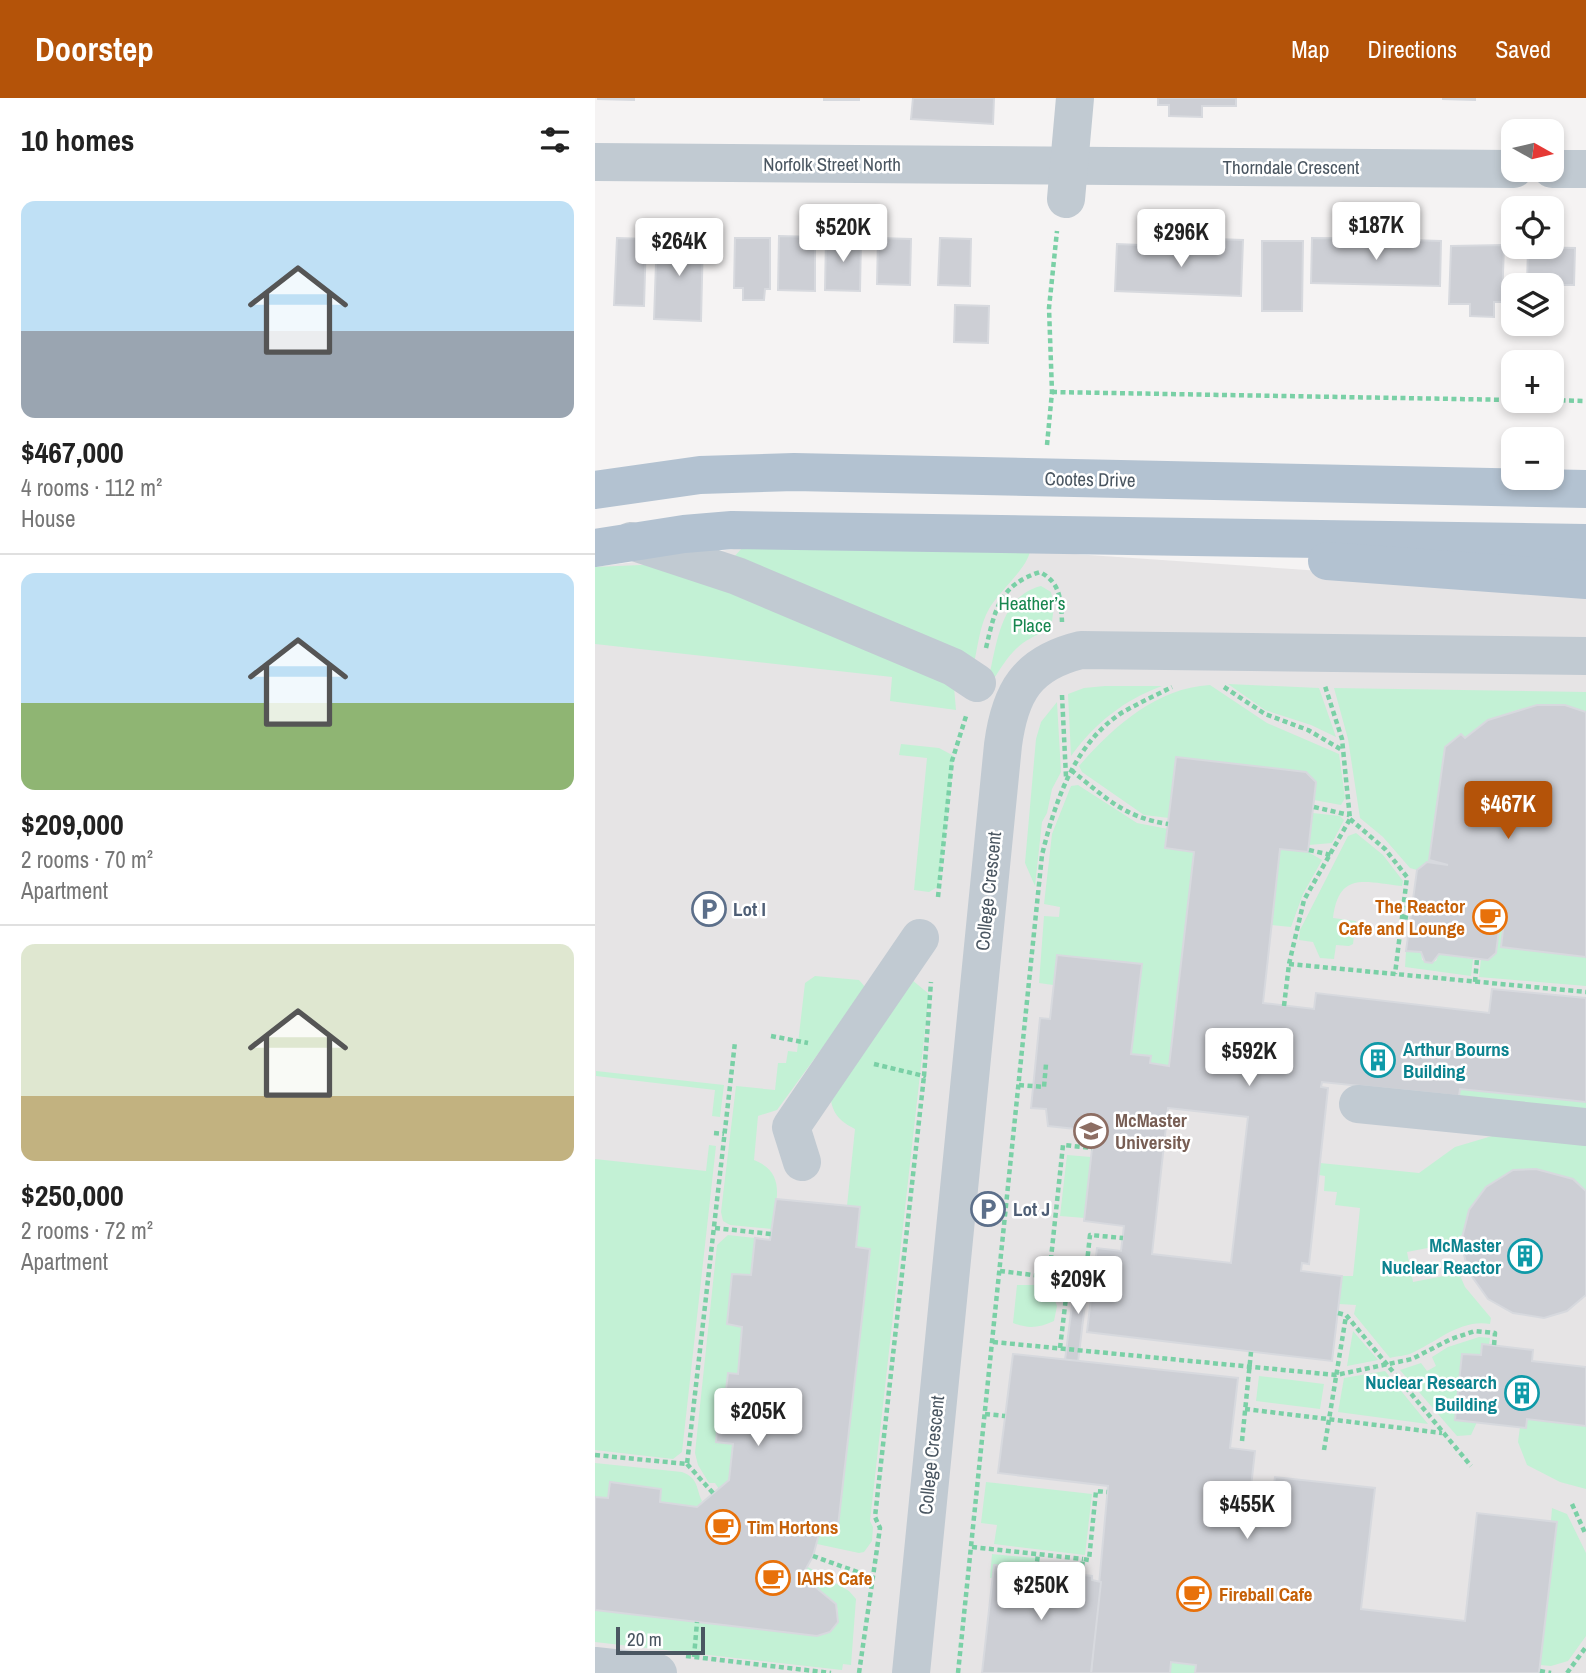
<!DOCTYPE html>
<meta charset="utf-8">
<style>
body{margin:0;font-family:"Archivo Narrow",sans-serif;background:#f2f2f2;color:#222;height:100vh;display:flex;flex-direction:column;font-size:26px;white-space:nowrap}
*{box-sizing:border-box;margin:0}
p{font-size:23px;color:#767676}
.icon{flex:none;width:38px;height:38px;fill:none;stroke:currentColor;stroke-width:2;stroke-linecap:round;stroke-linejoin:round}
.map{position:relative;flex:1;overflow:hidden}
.drawer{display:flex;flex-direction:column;background:#fff;width:595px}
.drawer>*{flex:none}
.needle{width:46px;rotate:98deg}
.buttons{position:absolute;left:906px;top:21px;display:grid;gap:14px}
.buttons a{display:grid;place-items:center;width:63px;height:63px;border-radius:14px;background:#fff;box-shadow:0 4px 10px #0003;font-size:35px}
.scale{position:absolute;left:21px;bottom:18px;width:89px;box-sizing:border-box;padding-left:7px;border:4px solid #4a5661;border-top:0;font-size:19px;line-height:24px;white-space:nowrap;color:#4a5661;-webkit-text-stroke:5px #fff;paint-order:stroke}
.price{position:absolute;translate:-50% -60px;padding:0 16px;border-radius:7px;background:#fff;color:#222;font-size:23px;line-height:46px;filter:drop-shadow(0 2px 4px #0008)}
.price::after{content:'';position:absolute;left:50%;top:42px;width:21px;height:16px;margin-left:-10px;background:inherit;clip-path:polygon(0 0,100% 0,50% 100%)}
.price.selected{background:#b45309;color:#fff}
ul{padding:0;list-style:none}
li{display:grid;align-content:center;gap:14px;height:371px;padding:0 21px}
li+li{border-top:2px solid #e0e0e0}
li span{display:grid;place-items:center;height:217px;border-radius:14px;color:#555}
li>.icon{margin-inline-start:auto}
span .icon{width:126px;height:126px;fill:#fffc;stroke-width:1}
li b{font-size:30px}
h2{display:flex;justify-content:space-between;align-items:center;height:84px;padding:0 21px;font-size:30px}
header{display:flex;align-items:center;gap:42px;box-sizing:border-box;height:98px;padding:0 35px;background:#b45309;color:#fff}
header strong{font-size:33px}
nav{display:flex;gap:38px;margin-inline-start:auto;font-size:24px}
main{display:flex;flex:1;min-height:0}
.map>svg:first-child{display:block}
.education{fill:#e6e4e5}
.green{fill:#c3f1d5}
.building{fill:#cdcfd5;stroke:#d7d9de;stroke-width:2;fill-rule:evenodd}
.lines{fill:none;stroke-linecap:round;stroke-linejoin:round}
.path{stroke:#7ad0a6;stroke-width:4.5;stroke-dasharray:5 3.5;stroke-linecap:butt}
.minor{stroke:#c1cad2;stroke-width:38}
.major{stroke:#b3c2d1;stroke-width:38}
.labels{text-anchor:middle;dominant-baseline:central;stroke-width:5;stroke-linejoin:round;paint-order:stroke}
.street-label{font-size:19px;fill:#4a5661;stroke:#fff}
.park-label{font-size:19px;fill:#17864f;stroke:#fff}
.food-label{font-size:19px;font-weight:bold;fill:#c56008;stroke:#fff;text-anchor:start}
.service-label{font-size:19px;font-weight:bold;fill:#4e5e75;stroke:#fff;text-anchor:start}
.culture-label{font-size:19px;font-weight:bold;fill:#0d838f;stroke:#fff;text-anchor:end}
.education-label{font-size:19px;font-weight:bold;fill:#785e54;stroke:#fff;text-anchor:start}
</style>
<header>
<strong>Doorstep</strong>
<nav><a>Map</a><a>Directions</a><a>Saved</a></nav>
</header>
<main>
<section class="drawer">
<h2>10 homes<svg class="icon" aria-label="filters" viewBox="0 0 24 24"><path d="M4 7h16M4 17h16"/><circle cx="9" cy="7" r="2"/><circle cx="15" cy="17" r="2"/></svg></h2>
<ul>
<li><span style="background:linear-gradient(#bfe0f5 60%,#9aa5b1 0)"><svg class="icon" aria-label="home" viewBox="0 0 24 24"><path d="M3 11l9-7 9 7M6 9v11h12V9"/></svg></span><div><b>$467,000</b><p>4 rooms · 112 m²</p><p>House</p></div></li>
<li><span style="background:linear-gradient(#bfe0f5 60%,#8fb573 0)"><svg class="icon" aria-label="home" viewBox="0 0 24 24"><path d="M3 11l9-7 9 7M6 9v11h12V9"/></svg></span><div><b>$209,000</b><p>2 rooms · 70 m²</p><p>Apartment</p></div></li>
<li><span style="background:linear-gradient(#dfe7d0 70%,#c2b280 0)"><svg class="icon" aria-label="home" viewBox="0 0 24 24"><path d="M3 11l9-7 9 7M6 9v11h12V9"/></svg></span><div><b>$250,000</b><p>2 rooms · 72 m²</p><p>Apartment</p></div></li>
</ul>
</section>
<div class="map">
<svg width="991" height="1575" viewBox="0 0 991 1575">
<rect width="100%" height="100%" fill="#f5f3f3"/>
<!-- education -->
<path class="education" d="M147 450 435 453 991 491V1575H0V469Z"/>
<!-- green -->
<g class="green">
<path d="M147 450 435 453C432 471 404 493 394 511 385 526 383 548 379 565L139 459Z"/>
<path d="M69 466 359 589 361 612 295 603 297 579 0 546V469Z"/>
<path d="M446 488 456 494 459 508 456 531C425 543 418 551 400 579H394C402 544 406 498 446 488Z"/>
<path d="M633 586 724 590 741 639 716 627 670 612Z"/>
<path d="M615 587 672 625 744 656 750 700 746 707 719 702 721 684 711 674 582 659 574 720 549 717 487 674 484 668C518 629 561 590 615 587Z"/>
<path d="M510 588H567C529 602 500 625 476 658L473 596 489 590Z"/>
<path d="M739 590 991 594V614C945 600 907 611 870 640L865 636 850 649 834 762 853 767 832 764 822 772 815 770 788 739 765 720 753 641Z"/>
<path d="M462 604 466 674 457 691 452 715 447 724 440 788 430 765 441 641 446 624Z"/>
<path d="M306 646 344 650 359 658 344 788 334 794 319 792 332 660 304 657Z"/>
<path d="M483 687 542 725 573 731 571 750 599 754 574 968 555 965 556 958 536 956 546 866 462 857 458 887 444 885 449 818 464 819 465 809 449 806 457 736 476 688Z"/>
<path d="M718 715 745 718 749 722 737 745 714 747Z"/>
<path d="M761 735 788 757 808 783 807 788C769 784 744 773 738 820L761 823 758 846 754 848 741 847 739 861 725 860 718 844 704 842 705 832 753 738Z"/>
<path d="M685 751 713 754 727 762 708 796 696 829 676 827Z"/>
<path d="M904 831 908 832 906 849 991 859V888L884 879 886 861 893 862 901 855Z"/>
<path d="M811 853 826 854 827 862 833 865 841 863 844 856 878 861 876 878 810 869Z"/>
<path d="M220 878 264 882 271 890 182 1012 163 1018 159 1062C192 1075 181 1102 177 1131L135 1127 128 1123 126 1114 141 988 180 992 183 965H191L193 953 202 954 210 885Z"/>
<path d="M317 882 334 896 275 1423 278 1429 277 1443 269 1454 264 1455 222 1446 224 1436 242 1437 275 1152 261 1149 265 1110 252 1108 260 1031C240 1021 235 1011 235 988Z"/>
<path d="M1 973 129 987 125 1019 117 1018 120 992 1 978Z"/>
<path d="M865 991 991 1004V1011L864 998Z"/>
<path d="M897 1038 991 1043V1093L978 1081 941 1071 891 1089 874 1112 869 1135 858 1145 812 1154 818 1184 864 1175 870 1189 896 1220 895 1226C865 1221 842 1244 817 1255 811 1258 802 1258 795 1260L759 1216 761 1207 744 1206 747 1178H758L765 1110 740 1107 742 1094 729 1093 730 1078 724 1077 725 1065 824 1075 860 1049Z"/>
<path d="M114 1047 121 1048 87 1354 78 1361 0 1352V1061L111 1073Z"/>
<path d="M472 1057 496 1059 490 1120 465 1118Z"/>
<path d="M133 1137 160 1140 156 1177 137 1176 132 1226 147 1229 143 1276 133 1275 131 1292 125 1298 121 1343 138 1346 134 1382 124 1391 120 1385H114L103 1367 100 1355 122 1147Z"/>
<path d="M422 1187H444L456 1192 462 1208 459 1223C444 1230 433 1231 418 1225Z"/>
<path d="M758 1233 783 1262 752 1268Z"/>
<path d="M884 1239 895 1240 894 1247H887L886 1257 867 1256 860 1321 882 1324 876 1337 862 1338 805 1272 826 1265 832 1273 841 1268 837 1259 853 1249Z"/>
<path d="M790 1273 833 1326 743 1314 749 1280Z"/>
<path d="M664 1278 729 1286 725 1311 661 1303Z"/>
<path d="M932 1321 991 1328V1391L965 1384 932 1367 923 1344 925 1329 931 1330Z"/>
<path d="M0 1365 87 1374C104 1380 101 1391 107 1403L102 1409 65 1404 66 1391 15 1384 13 1400 0 1399Z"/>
<path d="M391 1384 497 1396 490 1457 399 1446 402 1427 386 1425Z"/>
<path d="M957 1410 972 1416 991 1455V1538L973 1563 956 1568 945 1567 962 1424 956 1423Z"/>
<path d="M397 1456 440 1460 439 1472 395 1480Z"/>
<path d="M213 1469 254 1493 261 1501 256 1567 248 1566 247 1572 0 1544V1512L228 1537C242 1531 246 1520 241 1506L207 1478Z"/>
<path d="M576 1564 601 1567 600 1575H575Z"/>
</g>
<!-- building -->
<g class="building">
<path d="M3 0H39V2L3 1Z"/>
<rect x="229" y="0" width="35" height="2"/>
<path d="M318 0H399L398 26 316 21Z"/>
<path d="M563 0H641V8H607V19L574 18V7H563Z"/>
<path d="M848 0H880V2L848 1Z"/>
<path d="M62 137 108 139 106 223 59 221Z"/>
<path d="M184 138 220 139V193L183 192Z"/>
<path d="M231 139 266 140 265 193 230 192Z"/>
<path d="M22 140 51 141 49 208 19 207Z"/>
<path d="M140 140H175V191H170L169 202H148V190H139Z"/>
<path d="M283 140 316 141 315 187 282 186Z"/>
<path d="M345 140 376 141 375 188 343 187Z"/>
<path d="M717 140 806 141 805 148H814L815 142 846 143 845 188 716 185Z"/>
<path d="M619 141 648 142 646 198 520 193 522 146 619 150Z"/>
<path d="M667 143H708L707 213H667Z"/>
<path d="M909 147 907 204H899V219L875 218V206H854L856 148Z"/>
<path d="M933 149 980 150 979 187H962L961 205H957V187H932Z"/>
<path d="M360 207 394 208 393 245 359 244Z"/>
<path d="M942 607H970L991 614V859L906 849 908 832 904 831 901 855 893 862 844 856 837 865 830 864 826 854 811 853 822 772 832 764 853 767 834 762 850 649 866 636 870 640 893 622Z"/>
<path d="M581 659 711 674 721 684 713 754 685 751 668 905 719 911 721 895 894 915 897 891 991 900V1004L865 991 864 998 727 984 726 989 733 990 714 1166 707 1165 706 1173 747 1178 737 1263 492 1234 502 1150 526 1153 529 1128 489 1123 499 1033 453 1028 451 1011 436 1010 445 920 455 921 462 857 547 866 536 956 556 958 555 965 574 968 599 754 570 750ZM573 1010 653 1019 636 1165 557 1156Z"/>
<path d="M941 1071 978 1081 991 1093V1197L972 1213 949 1220 918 1215 893 1201 873 1173 866 1144 874 1112 891 1089 918 1072Z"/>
<path d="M181 1101 265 1109 261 1149 275 1151 242 1437 224 1436 218 1458 207 1478 241 1506 243 1524 235 1534 222 1538 0 1512V1399L13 1400 15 1384 66 1391 65 1404 102 1409 134 1382 138 1346 121 1344 125 1298 131 1292 133 1275 143 1276 147 1229 132 1226 137 1176 156 1177 160 1140 175 1142Z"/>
<path d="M481 1176 499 1178 497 1190 492 1189 483 1264 470 1262Z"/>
<path d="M887 1246 938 1252 937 1263 991 1269V1328L932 1321 931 1330 860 1322 867 1256 886 1257Z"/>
<path d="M418 1256 643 1280 635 1350 660 1353 655 1398 677 1400 680 1379 780 1390 766 1511 870 1523 882 1415 962 1424 944 1575H600L601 1567 576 1564 575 1575H496L513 1388 403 1375Z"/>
<path d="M399 1467 497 1478V1482L506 1484 496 1575H387Z"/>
</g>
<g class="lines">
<!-- path -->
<g class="path">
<path d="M457 294 919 302"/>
<path d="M957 302 991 303"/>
<path d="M452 347 457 294 454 210 462 133"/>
<path d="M391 550C400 512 404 487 445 474 466 485 466 503 467 524"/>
<path d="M629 589 670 616 713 632 747 652"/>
<path d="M467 597 471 679"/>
<path d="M476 672C510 699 528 719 573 726"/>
<path d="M719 709 754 717"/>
<path d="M755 721 790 751 812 779 800 876"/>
<path d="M714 752 736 757"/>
<path d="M343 799 357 663 372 615"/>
<path d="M808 819 816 820"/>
<path d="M694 866 991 894"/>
<path d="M880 884 882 861"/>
<path d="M689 908 694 866 709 802 755 721 747 641 730 588"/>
<path d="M176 938 213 945"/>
<path d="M279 966 329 978 336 884"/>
<path d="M424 987 449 989 451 966"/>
<path d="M119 1035 129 1036"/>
<path d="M489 1049 491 1032"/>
<path d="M120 1130 176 1136"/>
<path d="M405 1173 454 1179 466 1190 497 1193"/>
<path d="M454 1179 468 1047 497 1050"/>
<path d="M489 1192 495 1137 528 1140"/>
<path d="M743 1215 751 1217 876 1368"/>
<path d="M398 1244 741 1277 817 1261 856 1241 880 1233 900 1235 899 1248"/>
<path d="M465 1250 472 1191"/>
<path d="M650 1311 847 1335"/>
<path d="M390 1316 410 1318"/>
<path d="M647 1343 656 1254"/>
<path d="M729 1352 751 1218"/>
<path d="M0 1357 92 1366 140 944"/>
<path d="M92 1366 118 1395"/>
<path d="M977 1406 991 1437"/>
<path d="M377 1449 488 1461"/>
<path d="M218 1458 279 1480"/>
<path d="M441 1472 443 1456"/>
<path d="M486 1477 488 1461 494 1462 501 1393 512 1394"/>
<path d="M91 1558 236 1575"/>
<path d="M99 1559 102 1524"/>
<path d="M945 1573 956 1575"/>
<path d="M264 1575 285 1430 280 1419 329 978"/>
<path d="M363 1575 447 757C460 704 479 645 528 614 544 605 561 597 577 589"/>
<path d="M972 1575 991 1549"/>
</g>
<!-- minor -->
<g class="minor">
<path d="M0 64 919 71"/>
<path d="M957 71H991"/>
<path d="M471 101 480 0"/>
<path d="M36 443 142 478 358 569 382 585"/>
<path d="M763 1006 991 1029"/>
<path d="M207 1064 196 1029 325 840"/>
<path d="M0 1568 63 1575"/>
<path d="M316 1575 408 647C415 594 432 565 486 552L991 558"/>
</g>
<!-- major -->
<g class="major">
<path d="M0 392 105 377 199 374 991 391"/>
<path d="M0 450 89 436 137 432 991 445"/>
<path d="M732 463 991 482"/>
</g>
</g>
<!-- icons -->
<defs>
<g id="parking-ring" transform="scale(1.75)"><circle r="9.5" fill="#fff" stroke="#5c6f8a" stroke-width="1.5"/><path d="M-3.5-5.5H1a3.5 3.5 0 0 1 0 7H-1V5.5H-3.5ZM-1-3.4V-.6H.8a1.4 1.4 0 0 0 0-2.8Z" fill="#5c6f8a"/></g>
<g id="cafe-ring" transform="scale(1.75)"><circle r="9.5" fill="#fff" stroke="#e8710a" stroke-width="1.5"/><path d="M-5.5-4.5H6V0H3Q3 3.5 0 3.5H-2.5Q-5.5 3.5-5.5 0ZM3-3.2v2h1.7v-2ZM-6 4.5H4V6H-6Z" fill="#e8710a"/></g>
<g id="building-ring" transform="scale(1.75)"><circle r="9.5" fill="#fff" stroke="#0f9aa8" stroke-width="1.5"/><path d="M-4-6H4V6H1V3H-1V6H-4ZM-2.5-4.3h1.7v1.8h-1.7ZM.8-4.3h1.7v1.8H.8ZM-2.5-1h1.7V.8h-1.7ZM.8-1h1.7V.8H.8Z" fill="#0f9aa8"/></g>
<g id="university-ring" transform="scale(1.75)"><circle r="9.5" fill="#fff" stroke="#8d6e63" stroke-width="1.5"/><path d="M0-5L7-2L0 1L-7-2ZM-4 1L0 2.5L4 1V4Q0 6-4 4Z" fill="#8d6e63"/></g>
</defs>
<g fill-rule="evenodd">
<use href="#parking-ring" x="114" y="811"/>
<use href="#cafe-ring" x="895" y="819"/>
<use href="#building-ring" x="783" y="962"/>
<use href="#university-ring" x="496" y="1033"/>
<use href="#parking-ring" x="393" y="1111"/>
<use href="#building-ring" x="930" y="1158"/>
<use href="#building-ring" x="927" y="1295"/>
<use href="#cafe-ring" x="128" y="1429"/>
<use href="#cafe-ring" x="178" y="1480"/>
<use href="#cafe-ring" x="599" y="1496"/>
</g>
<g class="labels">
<!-- street labels -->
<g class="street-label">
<text x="237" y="66">Norfolk Street North</text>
<text x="696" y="69">Thorndale Crescent</text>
<text transform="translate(495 381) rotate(1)">Cootes Drive</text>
<text transform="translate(393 793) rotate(-84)">College Crescent</text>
<text transform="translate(336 1357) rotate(-84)">College Crescent</text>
</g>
<!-- park labels -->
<g class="park-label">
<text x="437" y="505">Heather’s<tspan x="437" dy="22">Place</tspan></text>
</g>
<!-- food labels -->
<g class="food-label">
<text x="870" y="808" text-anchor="end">The Reactor<tspan x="870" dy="22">Cafe and Lounge</tspan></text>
<text x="152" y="1429">Tim Hortons</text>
<text x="202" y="1480">IAHS Cafe</text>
<text x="624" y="1496">Fireball Cafe</text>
</g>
<!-- service labels -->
<g class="service-label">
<text x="138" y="811">Lot I</text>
<text x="418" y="1111">Lot J</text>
</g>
<!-- culture labels -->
<g class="culture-label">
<text x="808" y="951" text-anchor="start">Arthur Bourns<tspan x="808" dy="22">Building</tspan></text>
<text x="906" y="1147">McMaster<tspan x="906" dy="22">Nuclear Reactor</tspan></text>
<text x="902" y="1284">Nuclear Research<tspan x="902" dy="22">Building</tspan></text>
</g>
<!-- education labels -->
<g class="education-label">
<text x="520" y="1022">McMaster<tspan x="520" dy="22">University</tspan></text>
</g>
</g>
</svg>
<div class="buttons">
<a><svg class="needle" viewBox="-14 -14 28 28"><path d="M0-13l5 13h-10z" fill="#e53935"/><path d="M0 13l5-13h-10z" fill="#767676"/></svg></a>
<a><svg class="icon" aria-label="locate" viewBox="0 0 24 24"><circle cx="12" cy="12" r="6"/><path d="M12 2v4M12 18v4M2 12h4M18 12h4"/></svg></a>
<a><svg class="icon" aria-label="layers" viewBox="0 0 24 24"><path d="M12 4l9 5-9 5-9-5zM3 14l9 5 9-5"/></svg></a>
<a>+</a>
<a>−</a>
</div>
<div class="scale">20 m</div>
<b class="price" style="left:781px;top:164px">$187K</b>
<b class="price" style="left:248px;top:166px">$520K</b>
<b class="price" style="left:586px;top:171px">$296K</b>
<b class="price" style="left:84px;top:180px">$264K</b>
<b class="price selected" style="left:913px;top:743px">$467K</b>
<b class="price" style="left:654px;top:990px">$592K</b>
<b class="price" style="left:483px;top:1218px">$209K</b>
<b class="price" style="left:163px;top:1350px">$205K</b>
<b class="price" style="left:652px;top:1443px">$455K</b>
<b class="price" style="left:446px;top:1524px">$250K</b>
</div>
</main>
